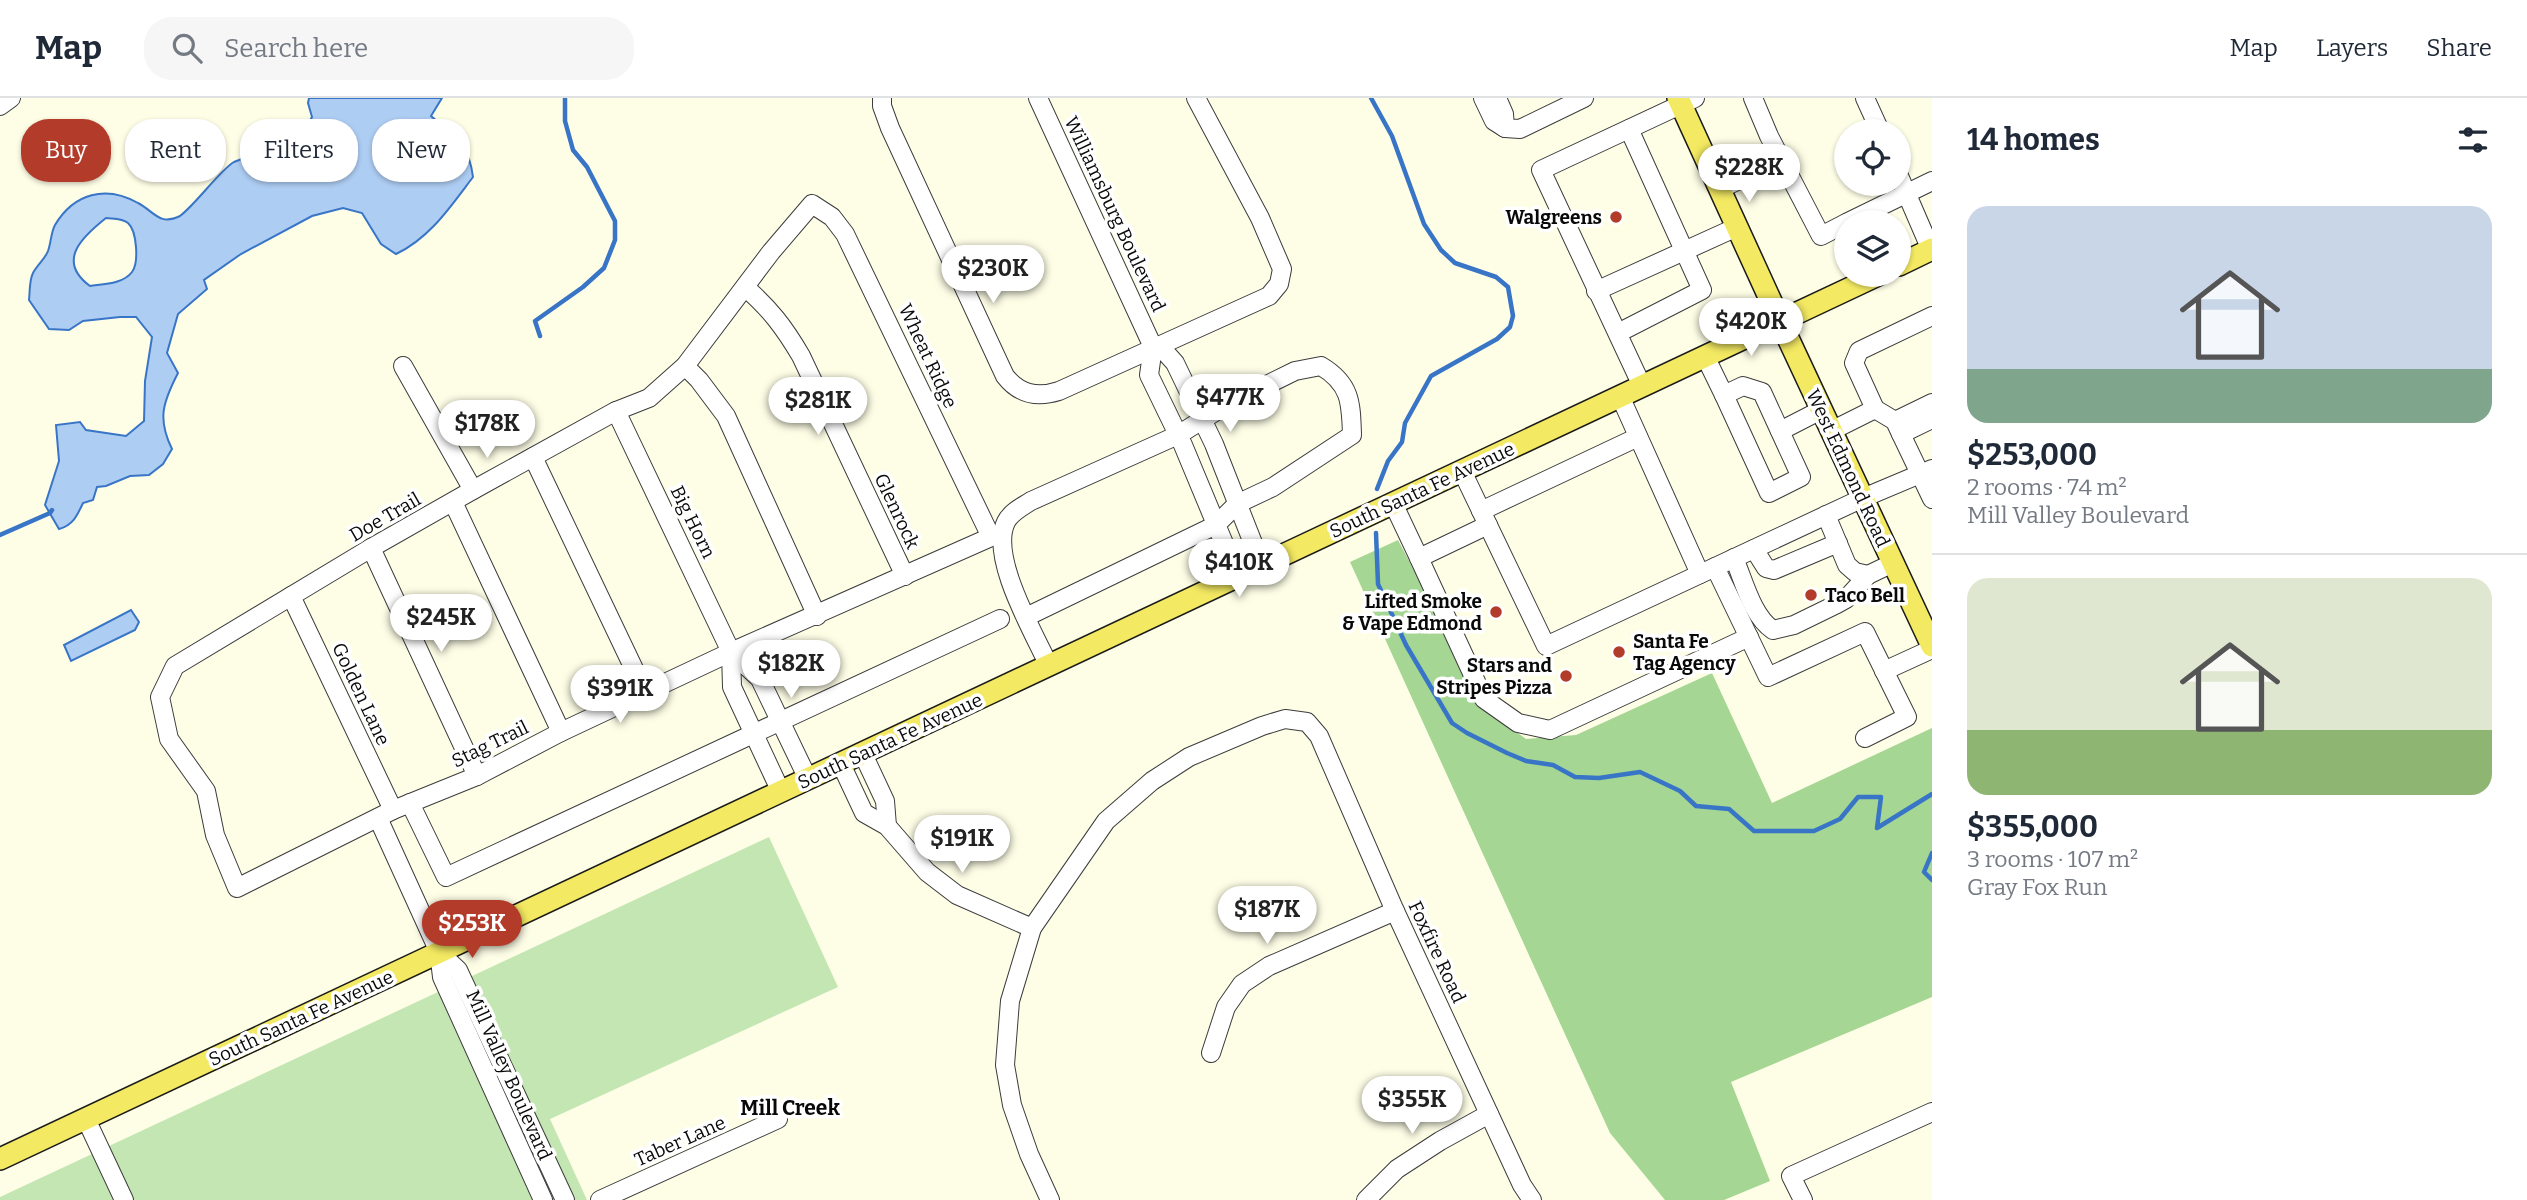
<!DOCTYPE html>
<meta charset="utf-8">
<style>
body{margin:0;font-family:Bitter,serif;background:#f6f6f7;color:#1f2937;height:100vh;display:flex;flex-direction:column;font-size:26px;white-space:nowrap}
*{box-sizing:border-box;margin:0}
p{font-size:23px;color:#747a83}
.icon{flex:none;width:38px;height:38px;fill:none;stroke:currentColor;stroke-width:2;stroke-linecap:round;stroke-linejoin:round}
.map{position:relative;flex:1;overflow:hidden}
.details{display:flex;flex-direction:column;background:#fff;width:595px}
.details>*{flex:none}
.hud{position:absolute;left:21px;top:21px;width:665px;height:63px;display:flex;gap:14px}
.fabs{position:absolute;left:1834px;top:21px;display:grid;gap:14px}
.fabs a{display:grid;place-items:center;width:77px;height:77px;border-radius:50%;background:#fff;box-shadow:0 2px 5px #0004;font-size:35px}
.price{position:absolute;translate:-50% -60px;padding:0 16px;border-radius:24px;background:#fff;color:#222;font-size:23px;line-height:46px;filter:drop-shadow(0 2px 4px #0008)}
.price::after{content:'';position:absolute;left:50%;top:42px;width:21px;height:16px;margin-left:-10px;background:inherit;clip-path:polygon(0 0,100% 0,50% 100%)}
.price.on{background:#b23b29;color:#fff}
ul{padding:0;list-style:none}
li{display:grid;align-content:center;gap:14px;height:371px;padding:0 35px}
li+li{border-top:2px solid #e0e1e3}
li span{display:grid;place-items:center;height:217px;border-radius:21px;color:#555}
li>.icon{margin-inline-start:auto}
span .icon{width:126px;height:126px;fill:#fffc;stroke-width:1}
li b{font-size:30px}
h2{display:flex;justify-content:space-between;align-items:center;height:84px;padding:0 35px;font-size:30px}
.pill{padding:0 24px;border-radius:28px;background:#fff;box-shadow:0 2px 5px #0004;font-size:24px;line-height:63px}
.pill.on{background:#b23b29;color:#fff}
header{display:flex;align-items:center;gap:42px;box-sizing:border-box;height:98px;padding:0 35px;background:#fff;border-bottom:2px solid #e0e1e3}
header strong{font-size:33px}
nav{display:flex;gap:38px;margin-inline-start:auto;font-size:24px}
.search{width:490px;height:63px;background:#f6f6f7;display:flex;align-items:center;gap:18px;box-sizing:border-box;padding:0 24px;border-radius:28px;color:#747a83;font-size:26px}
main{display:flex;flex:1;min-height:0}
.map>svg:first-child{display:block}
.green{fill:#c4e6b3}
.forest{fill:#a5d693}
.water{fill:#aecdf3;stroke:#3875c7;stroke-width:2;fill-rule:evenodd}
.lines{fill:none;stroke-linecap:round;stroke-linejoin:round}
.stream{stroke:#3875c7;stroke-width:4.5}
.minor-casing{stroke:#3c3c3c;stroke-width:20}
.major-casing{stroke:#1a1a1a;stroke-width:24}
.minor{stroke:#fff;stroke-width:18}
.major{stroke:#f3e962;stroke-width:21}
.poi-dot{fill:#b23b29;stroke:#fff;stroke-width:2.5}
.labels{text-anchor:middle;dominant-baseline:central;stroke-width:7;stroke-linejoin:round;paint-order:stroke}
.street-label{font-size:19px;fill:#090909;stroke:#fff}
.poi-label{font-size:19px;font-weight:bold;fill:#090909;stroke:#fff;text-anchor:end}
.neighbourhood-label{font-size:21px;font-weight:bold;fill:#090909;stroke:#fff}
</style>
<header>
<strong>Map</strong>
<div class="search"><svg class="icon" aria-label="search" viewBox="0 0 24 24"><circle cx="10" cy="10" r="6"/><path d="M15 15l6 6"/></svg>Search here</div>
<nav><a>Map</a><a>Layers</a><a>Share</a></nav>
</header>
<main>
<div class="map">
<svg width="1932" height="1102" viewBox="0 0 1932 1102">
<rect width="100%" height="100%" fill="#fefee7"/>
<!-- green -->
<path class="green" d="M769 739 838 889 550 1021 587 1102H0V1099Z"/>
<!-- forest -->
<path class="forest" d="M1398 442 1441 523 1482 609 1526 641 1576 637 1712 575 1772 705 1932 630V899L1731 984 1770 1083 1724 1102H1665L1610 1035 1350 464Z"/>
<!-- water -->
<g class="water">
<path d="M309 0H442L431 18C454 38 469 46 473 79 451 108 430 140 396 156L381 146 362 115 343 110 312 118 241 156 204 182 207 191 178 216 167 255 178 275C163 304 157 321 172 351L163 366 149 377 130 378 106 388 97 389 93 402 83 405C77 418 73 427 59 431L45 407 59 363 56 327 80 324 86 332 126 338 144 323 145 283 152 239 136 219H120L83 223 69 232 49 231 29 202C30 194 29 183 33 175 37 167 45 161 48 153 51 145 51 134 55 127 74 95 106 87 138 105 155 114 159 128 180 118 197 105 220 72 234 64 258 52 285 63 308 50L304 33 312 19 308 5ZM106 120C113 121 122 120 128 125 137 133 139 165 132 174 123 186 104 186 90 188 56 163 82 139 106 120Z"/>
<path d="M131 512 139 524 135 532 71 563 64 547Z"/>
</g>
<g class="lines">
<!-- stream -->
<g class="stream">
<path d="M1371 0 1392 38 1424 126 1441 152 1455 165 1496 179 1508 189 1513 218 1510 229 1497 241 1431 278 1405 325 1402 344 1388 363 1377 391"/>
<path d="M540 238 535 223 583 189 604 170 615 142V123L587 69 573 52 565 23V0"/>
<path d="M1376 435 1378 486 1406 547 1452 625 1467 635 1507 655 1526 663 1553 667 1575 679 1599 680 1640 674 1680 693 1696 708 1729 711 1754 733H1814L1840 721 1858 699H1881L1877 730 1932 696"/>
<path d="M0 437 50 415 52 412"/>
<path d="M1932 755 1924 774 1932 782"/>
</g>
<!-- minor casing -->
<g class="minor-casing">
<g id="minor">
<path d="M882 0V8L890 30 1005 278C1019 296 1037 300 1059 293L1269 198 1279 186 1282 171 1260 120 1196 0"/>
<path d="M1038 0 1153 249 1149 277 1183 347 1238 479"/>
<path d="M1483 0 1494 23 1505 30"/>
<path d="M1497 0 1504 16 1505 30 1520 31 1584 0"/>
<path d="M1753 0 1769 38 1821 138 1846 125"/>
<path d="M1865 0 1880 33"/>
<path d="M0 8 11 0"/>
<path d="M1899 78 1931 152"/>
<path d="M1720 91 1783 61"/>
<path d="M812 106 832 119 845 136 991 439 731 554 561 634 477 678 393 712 237 790 215 737 206 693 169 641 160 599 175 568 371 450 473 392 616 313 649 300 685 268 771 154Z"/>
<path d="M1848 124 1932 83"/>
<path d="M745 189C770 211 784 229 801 258L905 478"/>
<path d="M1596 193 1737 129"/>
<path d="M1618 235 1702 192 1629 31"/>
<path d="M1153 249 1166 255 1175 265 1214 346 1262 468"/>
<path d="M1705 258 1724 297"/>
<path d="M403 268 473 392"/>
<path d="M685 268 699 282 726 318 817 518"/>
<path d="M1642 288 1541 72 1695 0"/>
<path d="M1743 288 1762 294 1801 379 1769 395 1724 297Z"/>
<path d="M1620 298 1700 476"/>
<path d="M616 313 731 554 760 581 808 681"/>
<path d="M1932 321 1901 336 1932 401"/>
<path d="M1895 323 1932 305"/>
<path d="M1780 333 1821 312"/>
<path d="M1831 333 1875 311"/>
<path d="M1901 336 1895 323 1875 311 1854 265 1859 253 1932 218"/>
<path d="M533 359 645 594"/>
<path d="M1462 373 1546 548 1863 400 1932 371"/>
<path d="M453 404 561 634"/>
<path d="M1393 405 1419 460 1488 427"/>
<path d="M1481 413 1638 339"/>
<path d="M1826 417 1847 467 1855 474 1868 477"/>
<path d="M371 450 477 678"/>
<path d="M1754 451 1766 470 1774 472 1838 445"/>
<path d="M1419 460 1484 601 1518 625 1550 632 1749 539"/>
<path d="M1734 460C1744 483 1752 518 1773 532L1794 527 1837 506 1846 501 1868 477 1893 465"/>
<path d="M1715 469 1768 579 1865 534 1907 619 1865 640"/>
<path d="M291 498 393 712"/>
<path d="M1026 519 1216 427 1237 406 1273 389 1352 337C1351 305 1351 286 1321 268L1295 273 1226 307 1178 337 1031 403C1022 409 1011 414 1006 424 989 459 1034 535 1049 568"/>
<path d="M731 554 732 589 781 694"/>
<path d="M1884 573 1932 551"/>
<path d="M863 656 885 703 887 728"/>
<path d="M841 666 864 715 887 728 927 774 957 797 1032 830"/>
<path d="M410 705 446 779 1000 521"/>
<path d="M378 720 439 854 442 879 543 1102"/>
<path d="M439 854 458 872 565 1102"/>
<path d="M1211 955 1226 909 1242 886 1269 868 1395 813"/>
<path d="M86 1021 124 1102"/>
<path d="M600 1102 778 1021"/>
<path d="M1050 1102 1029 1056 1012 1007 1005 967 1010 903 1032 830 1106 723 1152 683 1189 659 1262 628 1285 621 1307 624 1319 638 1395 813 1522 1087 1532 1102"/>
<path d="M1366 1102 1397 1071 1440 1043 1489 1016"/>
<path d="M1803 1102 1791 1078 1932 1014"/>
</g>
</g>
<!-- major casing -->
<g class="major-casing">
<g id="major">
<path d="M1678 0 1780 223 1932 548"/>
<path d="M1899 167 1932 151"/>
<path d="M0 1061 1878 177"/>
</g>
</g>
<!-- minor -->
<use href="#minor" class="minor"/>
<!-- major -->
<use href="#major" class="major"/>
</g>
<!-- markers -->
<g class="poi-dot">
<circle cx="1616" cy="119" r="7"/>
<circle cx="1811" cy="497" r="7"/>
<circle cx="1496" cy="514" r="7"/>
<circle cx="1619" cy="554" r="7"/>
<circle cx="1566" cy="578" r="7"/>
</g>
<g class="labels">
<!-- street labels -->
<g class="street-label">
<text transform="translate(1115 116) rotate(65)">Williamsburg Boulevard</text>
<text transform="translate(928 258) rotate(65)">Wheat Ridge</text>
<text transform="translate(1848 370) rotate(65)">West Edmond Road</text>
<text transform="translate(1422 392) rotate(-25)">South Santa Fe Avenue</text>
<text transform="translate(897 413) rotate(65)">Glenrock</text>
<text transform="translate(385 419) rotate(-30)">Doe Trail</text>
<text transform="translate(693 424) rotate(64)">Big Horn</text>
<text transform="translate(361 596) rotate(65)">Golden Lane</text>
<text transform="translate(890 643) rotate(-25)">South Santa Fe Avenue</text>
<text transform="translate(490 646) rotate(-26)">Stag Trail</text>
<text transform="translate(1437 854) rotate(65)">Foxfire Road</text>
<text transform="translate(301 920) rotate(-25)">South Santa Fe Avenue</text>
<text transform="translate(509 977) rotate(66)">Mill Valley Boulevard</text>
<text transform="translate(680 1043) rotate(-24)">Taber Lane</text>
</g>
<!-- poi labels -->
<g class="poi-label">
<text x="1602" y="119">Walgreens</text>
<text x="1825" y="497" text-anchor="start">Taco Bell</text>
<text x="1482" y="503">Lifted Smoke<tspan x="1482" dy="22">&amp; Vape Edmond</tspan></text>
<text x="1633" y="543" text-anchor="start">Santa Fe<tspan x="1633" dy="22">Tag Agency</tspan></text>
<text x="1552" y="567">Stars and<tspan x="1552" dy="22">Stripes Pizza</tspan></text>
</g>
<!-- neighbourhood labels -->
<g class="neighbourhood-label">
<text x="790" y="1010">Mill Creek</text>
</g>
</g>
</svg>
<div class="fabs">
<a><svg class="icon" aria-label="locate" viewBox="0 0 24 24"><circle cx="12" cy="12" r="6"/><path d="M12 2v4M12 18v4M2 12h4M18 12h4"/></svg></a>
<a><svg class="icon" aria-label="layers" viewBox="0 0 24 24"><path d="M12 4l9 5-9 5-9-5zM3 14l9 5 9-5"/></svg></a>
</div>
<b class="price" style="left:1749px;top:106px">$228K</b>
<b class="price" style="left:993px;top:207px">$230K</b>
<b class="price" style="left:1751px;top:260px">$420K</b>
<b class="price" style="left:1230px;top:336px">$477K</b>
<b class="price" style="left:818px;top:339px">$281K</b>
<b class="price" style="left:487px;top:362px">$178K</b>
<b class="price" style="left:1239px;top:501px">$410K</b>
<b class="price" style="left:441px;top:556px">$245K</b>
<b class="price" style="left:791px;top:602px">$182K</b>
<b class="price" style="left:620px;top:627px">$391K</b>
<b class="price" style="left:962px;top:777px">$191K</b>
<b class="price" style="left:1267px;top:848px">$187K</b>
<b class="price on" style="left:472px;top:862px">$253K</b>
<b class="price" style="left:1412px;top:1038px">$355K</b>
<div class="hud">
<a class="pill on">Buy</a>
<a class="pill">Rent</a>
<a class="pill">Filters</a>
<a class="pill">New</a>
</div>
</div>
<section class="details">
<h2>14 homes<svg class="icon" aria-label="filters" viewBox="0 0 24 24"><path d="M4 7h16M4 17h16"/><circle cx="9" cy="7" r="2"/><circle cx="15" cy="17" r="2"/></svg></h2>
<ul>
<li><span style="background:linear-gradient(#c9d6e8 75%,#7fa58c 0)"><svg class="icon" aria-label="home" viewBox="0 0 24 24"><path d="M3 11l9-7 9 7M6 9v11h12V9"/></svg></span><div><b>$253,000</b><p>2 rooms · 74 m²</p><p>Mill Valley Boulevard</p></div></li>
<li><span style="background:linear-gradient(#dfe7d0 70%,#8fb573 0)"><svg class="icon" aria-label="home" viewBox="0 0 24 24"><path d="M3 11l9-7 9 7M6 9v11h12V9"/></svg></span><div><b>$355,000</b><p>3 rooms · 107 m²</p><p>Gray Fox Run</p></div></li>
</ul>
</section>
</main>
